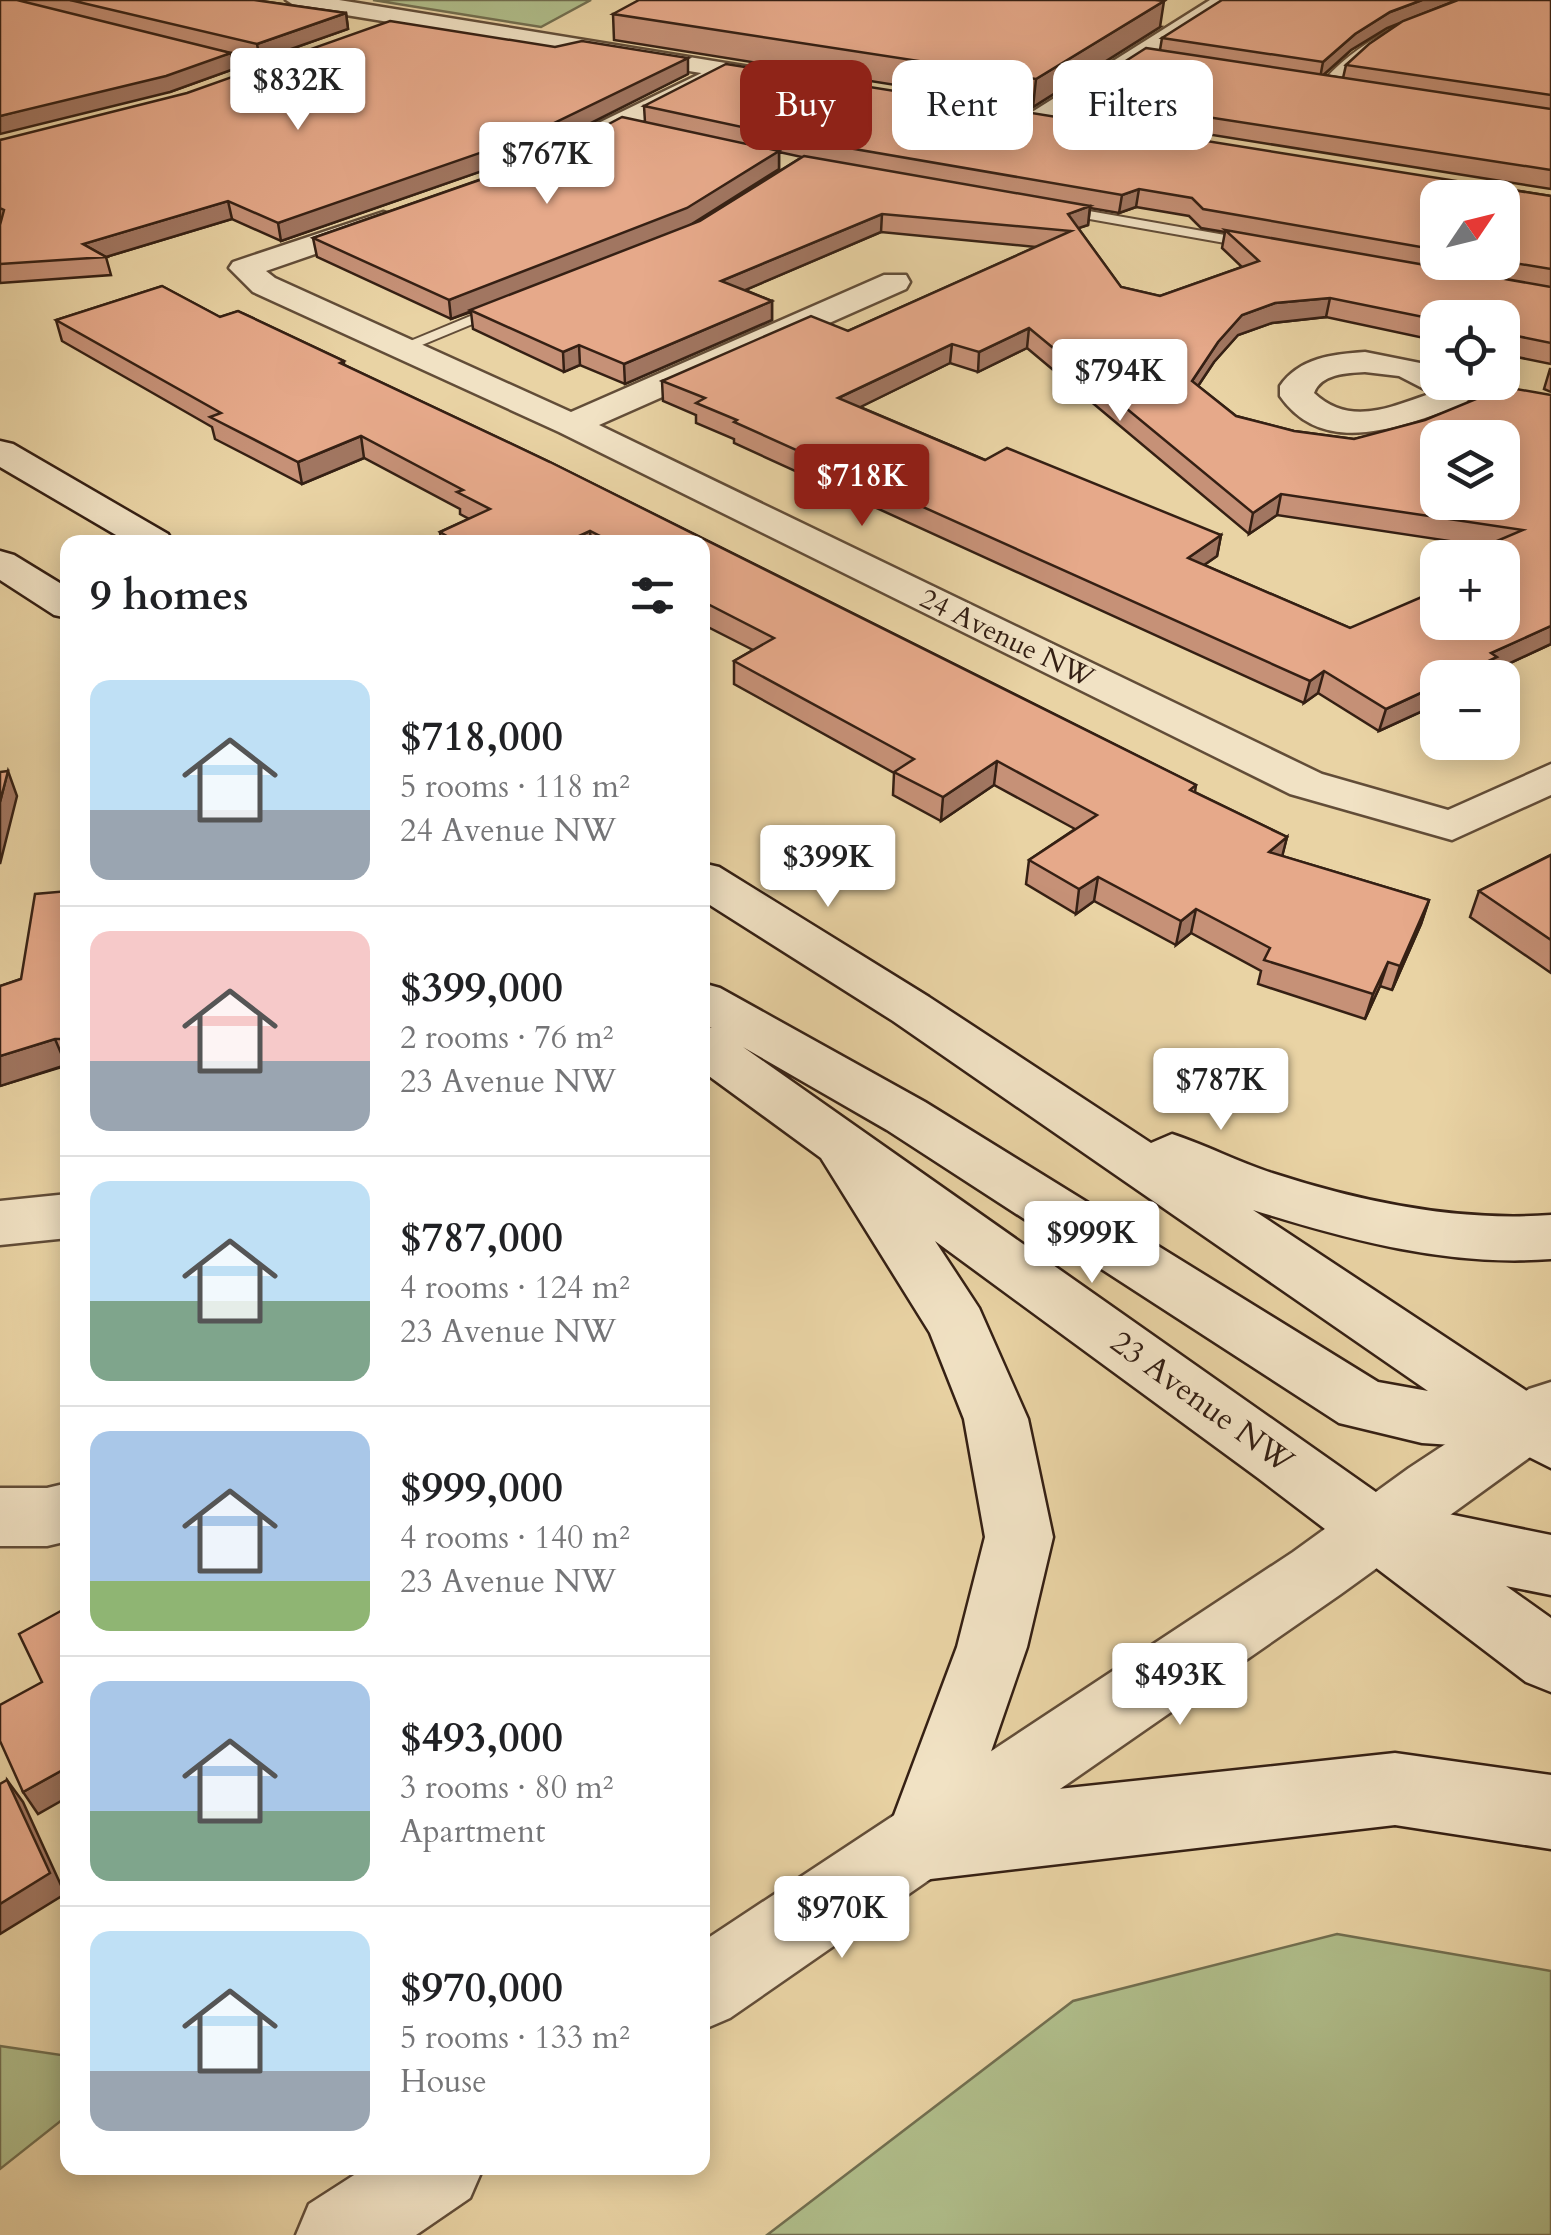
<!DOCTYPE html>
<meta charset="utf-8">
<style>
body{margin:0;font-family:Cardo,serif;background:#f2f2f2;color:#202124;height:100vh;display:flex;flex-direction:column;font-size:38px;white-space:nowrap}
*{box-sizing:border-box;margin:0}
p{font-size:32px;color:#757577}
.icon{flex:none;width:55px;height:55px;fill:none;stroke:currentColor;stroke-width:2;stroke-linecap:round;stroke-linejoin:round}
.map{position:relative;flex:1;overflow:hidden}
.panel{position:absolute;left:60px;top:535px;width:650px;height:1640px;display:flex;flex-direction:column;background:#fff;border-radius:20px;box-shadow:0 5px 25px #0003}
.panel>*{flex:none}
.top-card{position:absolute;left:740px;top:60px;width:660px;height:90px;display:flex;gap:20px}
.needle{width:65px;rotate:55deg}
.tools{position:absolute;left:1420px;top:180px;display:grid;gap:20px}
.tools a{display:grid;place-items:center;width:100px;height:100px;border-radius:20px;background:#fff;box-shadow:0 5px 25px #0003;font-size:50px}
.price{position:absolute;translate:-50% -85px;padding:0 22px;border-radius:10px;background:#fff;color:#222;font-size:32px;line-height:65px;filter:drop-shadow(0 2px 5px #0008)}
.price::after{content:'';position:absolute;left:50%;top:60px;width:30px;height:22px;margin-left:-15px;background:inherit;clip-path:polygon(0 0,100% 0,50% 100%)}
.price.current{background:#8f2418;color:#fff}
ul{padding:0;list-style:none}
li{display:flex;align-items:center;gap:30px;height:250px;padding:0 30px}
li+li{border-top:2px solid #e0e0e0}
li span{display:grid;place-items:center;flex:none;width:280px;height:200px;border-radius:20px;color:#555}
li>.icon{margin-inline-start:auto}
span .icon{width:120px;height:120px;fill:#fffc;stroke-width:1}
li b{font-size:42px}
h2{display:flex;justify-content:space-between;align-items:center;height:120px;padding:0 30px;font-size:42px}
.chip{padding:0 35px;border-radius:20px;background:#fff;box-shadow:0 5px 25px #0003;font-size:35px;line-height:90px}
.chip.current{background:#8f2418;color:#fff}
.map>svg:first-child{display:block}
.green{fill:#b0be8b;stroke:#726f50;stroke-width:2.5}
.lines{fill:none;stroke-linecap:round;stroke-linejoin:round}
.service-casing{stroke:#624d38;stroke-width:4}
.minor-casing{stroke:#624d38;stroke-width:5}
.tertiary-casing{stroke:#624d38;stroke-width:5}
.secondary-casing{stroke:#352014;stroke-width:5}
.service{fill:#f1e2c4;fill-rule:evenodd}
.minor{fill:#f1e2c4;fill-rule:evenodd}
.tertiary{fill:#f1e2c4;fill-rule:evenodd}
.secondary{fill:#f1e2c4;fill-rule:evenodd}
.wall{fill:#c69177;stroke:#352014;stroke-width:2.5;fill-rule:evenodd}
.shaded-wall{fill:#a17661;stroke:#352014;stroke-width:2.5}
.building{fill:#e6a98a;stroke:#352014;stroke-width:2.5;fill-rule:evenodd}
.labels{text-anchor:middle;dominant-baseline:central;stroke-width:8;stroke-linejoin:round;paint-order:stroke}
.far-street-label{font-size:28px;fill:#352014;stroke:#f1e2c4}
.street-label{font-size:32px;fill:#352014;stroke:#f1e2c4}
</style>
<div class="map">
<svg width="1551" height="2235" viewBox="0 0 1551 2235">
<rect width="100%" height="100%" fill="#e9d3a4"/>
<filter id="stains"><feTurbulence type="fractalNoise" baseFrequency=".002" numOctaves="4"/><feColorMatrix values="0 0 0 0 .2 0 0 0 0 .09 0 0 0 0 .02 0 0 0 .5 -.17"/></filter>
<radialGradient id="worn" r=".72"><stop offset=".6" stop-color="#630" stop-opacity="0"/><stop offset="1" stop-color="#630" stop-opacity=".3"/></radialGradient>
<!-- green -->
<g class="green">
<path d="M373 0H591L541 27Z"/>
<path d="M1337 1934 1551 1971V2235H767L1073 2001Z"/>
<path d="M0 2046 68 2056 67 2116 0 2169Z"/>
</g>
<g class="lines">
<!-- service casing -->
<g class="service-casing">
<g id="service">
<path d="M1467 0H1484L1380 44 1328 90 1318 87C1357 40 1409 18 1467 0Z"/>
<path d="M197 49 272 67 274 70 268 74 193 56Z"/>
<path d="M1055 205 1259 241 1266 245 1259 249 1050 212V206Z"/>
<path d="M497 305 511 308 405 352 391 349Z"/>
</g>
</g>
<!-- minor casing -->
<g class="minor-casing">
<g id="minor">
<path d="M1210 0H1237L1043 125H1025L1021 119Z"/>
<path d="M712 68 721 70 724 75 721 80 571 158H551L547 152 551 146Z"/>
<path d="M383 212 393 215 398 221 393 227 266 271 275 278 571 412 884 275H906L910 282 906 289 599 425 1322 774 1448 810 1551 764V795L1452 840 1290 794 559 432 253 292 229 268 233 262Z"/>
<path d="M1365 352 1435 366 1438 382H1459L1470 397 1465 404C1406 424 1325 461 1280 396V386C1299 358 1333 354 1365 352ZM1365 372 1399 376 1432 393C1391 407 1350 427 1314 393 1321 374 1346 373 1365 372Z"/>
<path d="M68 1194V1238L0 1245V1201Z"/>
<path d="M68 1483V1541L47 1546H0V1488H47Z"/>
</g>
</g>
<!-- tertiary casing -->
<g class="tertiary-casing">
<g id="tertiary">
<path d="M286 0H339L793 74 805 81 793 88 297 7Z"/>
<path d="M1551 1382V1442L1341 1594 730 2018 702 2030V1942L1293 1552 1409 1468 1529 1389Z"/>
<path d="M365 2168H483L470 2198 416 2235H296L309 2204Z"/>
</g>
</g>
<!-- secondary casing -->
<g class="secondary-casing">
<g id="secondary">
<path d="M0 441 13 444 168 534 173 542H128L0 467Z"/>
<path d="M0 551 14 555 68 588V618L54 615 0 580Z"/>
<path d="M702 863 719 867 929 997 1151 1143 1172 1134C1206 1145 1238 1162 1272 1173 1361 1202 1457 1222 1551 1215V1259C1449 1267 1349 1240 1253 1210L1551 1407V1468L1513 1449 1422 1443 1339 1423 887 1130 743 1047 1390 1502 1551 1535V1595L1506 1586 1551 1618V1692L1526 1682 1258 1478 935 1241 979 1308 1028 1419 1053 1537 1027 1647 975 1798 1395 1753 1551 1775V1849L1395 1825 922 1880 895 1869 884 1842 957 1647 985 1537 964 1419 930 1333 821 1158 702 1071V1026L712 1028 702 1023V983L720 988 925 1102 1378 1382 1428 1391 893 1021 702 900Z"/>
</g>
</g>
<!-- service -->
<use href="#service" class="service"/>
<!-- minor -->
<use href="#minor" class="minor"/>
<!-- tertiary -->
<use href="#tertiary" class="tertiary"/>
<!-- secondary -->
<use href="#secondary" class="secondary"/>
</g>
<!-- wall -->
<g class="wall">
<path d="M0 0H254L346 13 348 29 260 60 221 51 234 69 170 92Z"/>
<path d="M1551 0V189L1069 112 1071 96 1160 50 1162 38ZM1402 22 1346 65 1343 78 1323 75 1351 50 1387 28Z"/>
<path d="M613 14 1160 27 1033 107 614 40Z"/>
<path d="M688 74 525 156 281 241 232 219 106 257 111 275 0 283V140Z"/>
<path d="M644 106 1506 189 1551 196V364L1502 354V318H1438V341L1326 317 1272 323 1238 335 1214 362 1198 386 1236 416 1294 431 1354 439 1551 395V644L1493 671 1438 678V704L1379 731 1318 693 1304 703 734 443V439L696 423V415L663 401 662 381 848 331 1036 247 881 232 745 290 772 301V320L625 384 580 365 564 372 473 329 471 312 451 319 317 257 313 238 645 122ZM779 152 802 157 700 221 690 225 779 169ZM1438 198H1502V262H1438ZM1136 207 1189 216 1201 228 1225 232 1222 248 1242 267 1160 296 1121 287 1078 228 1088 225 1090 208 1119 213ZM1027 348 1249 534 1277 515 1483 546 1502 622 1350 628 1204 565 1217 556 1221 535 985 460 860 407 950 363 978 372Z"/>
<path d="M162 286 220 317 238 311 344 361V365L550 462 1196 785 1195 792 1287 837 1282 856 1429 900 1421 924 1392 990 1380 986 1365 1019 1258 984 1261 971 1191 933 1176 945 1094 901 1076 914 1026 884 1029 860 1075 829 994 785 941 821 893 795 894 773 734 684V661L753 650 702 624V542H441L440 532 469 519 460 514V509L364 458 302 484 215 439 212 427 62 341 56 320Z"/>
<path d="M1550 369H1551V392L1544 389Z"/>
<path d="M1551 855V973L1470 917 1479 891Z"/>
<path d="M68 891V1065L0 1086V986L21 979Z"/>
</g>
<!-- shaded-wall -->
<g class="shaded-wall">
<path d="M1422 0H1457L1387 28 1351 50 1320 78 1323 62 1355 34 1390 12Z"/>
<path d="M1164 1 1160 27 1033 107 1036 79Z"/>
<path d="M346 13 348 29 260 60 257 44Z"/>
<path d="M231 53 234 69 170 92 0 134V116Z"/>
<path d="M688 58V74L525 156 281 241 278 223Z"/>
<path d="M779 151V169L687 227 451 319 449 300Z"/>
<path d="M1139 189 1136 207 1119 213 1122 195Z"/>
<path d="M228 201 232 219 106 257 83 244Z"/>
<path d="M1090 206 1088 225 1070 231 1068 214Z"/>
<path d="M882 214 881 232 722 300 721 281Z"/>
<path d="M1330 298 1326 317 1272 323 1238 335 1214 362 1188 401 1192 381 1218 342 1242 315 1275 303Z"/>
<path d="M772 301V320L625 384 624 364Z"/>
<path d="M1029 328 1027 348 978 372 979 352Z"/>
<path d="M952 344 950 363 838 418V398Z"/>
<path d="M579 345 580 365 564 372 563 352Z"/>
<path d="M361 436 364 458 302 484 298 462Z"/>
<path d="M1281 494 1277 515 1249 534 1253 513Z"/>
<path d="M590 531 591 542H566Z"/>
<path d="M1221 535 1217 556 1184 579 1188 558Z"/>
<path d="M1551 626V644L1493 671 1491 678H1453L1491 653Z"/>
<path d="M1324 671 1318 693 1304 703 1310 681Z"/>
<path d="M1438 685V704L1379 731 1386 709Z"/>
<path d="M997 761 994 785 941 821 943 797Z"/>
<path d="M8 771 17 796 0 864V802Z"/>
<path d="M1287 837 1281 861 1269 852Z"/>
<path d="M1098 877 1094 901 1076 914 1079 889Z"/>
<path d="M1429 900 1421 924 1392 990 1400 966Z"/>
<path d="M1196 909 1191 933 1176 945 1181 921Z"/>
<path d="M1388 962 1380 986 1365 1019 1373 994Z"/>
<path d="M55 1039 66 1065 0 1086V1056Z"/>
<path d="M68 1767V1797L38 1814 23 1792Z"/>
<path d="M7 1780 23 1802 65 1894 0 1934V1904Z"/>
</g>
<!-- building -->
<g class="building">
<path d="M0 0H17L231 53 166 76 0 116Z"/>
<path d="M70 0H254L346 13 257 44Z"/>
<path d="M639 0H1155L1164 1 1036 79 613 14Z"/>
<path d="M1222 0H1422L1390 12 1355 34 1323 62 1162 38Z"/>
<path d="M1458 0H1551V95L1346 65 1369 44 1403 21Z"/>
<path d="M390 21 555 47 582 41 688 58 523 138 278 223 228 201 83 244 106 257 0 264V225L4 210 0 208V140L187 93Z"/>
<path d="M1146 48 1551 109V170L1071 96Z"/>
<path d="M726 64 1475 184H1503L1506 189 1551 196V269L1502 261V198H1438V250L1203 209 1192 198 1139 189 1122 195 802 140 644 106Z"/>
<path d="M622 117 779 151 687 208 449 300 313 238 546 157Z"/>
<path d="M804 156 1090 206 1068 214 1121 287 1160 296 1259 261 1225 230 1551 287V343L1502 333V318H1438V320L1330 298 1275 303 1242 315 1218 342 1192 381 1236 416 1294 431 1354 439 1425 420 1505 387 1551 395V626L1491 653 1497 657 1453 678H1438V685L1386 709 1324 671 1310 681 734 422 737 420 696 403 705 398 662 381 811 316 848 331 1071 231 882 214 721 281 772 301 624 364 579 345 563 352 470 310 700 221ZM1029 328 1253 513 1281 494 1523 530 1457 558H1502V622H1438V590L1350 628 1188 558 1221 535 1007 448 985 460 838 398 952 344 979 352ZM1438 438H1502V502H1438Z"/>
<path d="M162 286 220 317 238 311 344 361 340 363 550 462 1196 785 1190 790 1287 837 1269 852 1429 900 1400 966 1388 962 1373 994 1264 960 1270 948 1196 909 1181 921 1098 877 1079 889 1029 860 1097 815 997 761 943 797 894 772 914 759 734 661 774 638 702 601V542H612L590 531 566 542H457L440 532 490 509 457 492 463 490 361 436 298 462 210 417 221 413 56 320Z"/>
<path d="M8 771 0 802V772Z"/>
<path d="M1551 855V940L1479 891Z"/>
<path d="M68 891V1039H55L0 1056V986L21 979 35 894Z"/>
<path d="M68 1607V1767L23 1792 0 1741V1705L42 1682 19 1634Z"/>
<path d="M7 1780 50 1873 0 1904V1784Z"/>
</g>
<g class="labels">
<!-- far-street labels -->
<g class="far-street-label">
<text transform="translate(1007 638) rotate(26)">24 Avenue NW</text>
</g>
<!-- street labels -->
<g class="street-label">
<text transform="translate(1202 1402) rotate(36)">23 Avenue NW</text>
</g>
</g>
<rect width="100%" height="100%" filter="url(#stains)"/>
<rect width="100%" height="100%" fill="url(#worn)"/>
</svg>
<div class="tools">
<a><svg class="needle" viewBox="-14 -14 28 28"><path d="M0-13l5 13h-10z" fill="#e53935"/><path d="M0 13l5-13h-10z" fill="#757577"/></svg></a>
<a><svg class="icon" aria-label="locate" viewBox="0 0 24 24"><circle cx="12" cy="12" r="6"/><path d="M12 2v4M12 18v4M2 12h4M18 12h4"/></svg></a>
<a><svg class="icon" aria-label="layers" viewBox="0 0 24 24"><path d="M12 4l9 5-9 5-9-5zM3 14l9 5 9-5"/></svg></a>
<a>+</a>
<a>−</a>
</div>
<b class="price" style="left:298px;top:133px">$832K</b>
<b class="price" style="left:547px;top:207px">$767K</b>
<b class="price" style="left:1120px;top:424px">$794K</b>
<b class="price current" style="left:862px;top:529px">$718K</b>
<b class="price" style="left:828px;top:910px">$399K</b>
<b class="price" style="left:1221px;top:1133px">$787K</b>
<b class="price" style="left:1092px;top:1286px">$999K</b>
<b class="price" style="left:1180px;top:1728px">$493K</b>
<b class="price" style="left:842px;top:1961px">$970K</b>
<div class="top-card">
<a class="chip current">Buy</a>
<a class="chip">Rent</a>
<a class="chip">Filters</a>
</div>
<section class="panel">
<h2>9 homes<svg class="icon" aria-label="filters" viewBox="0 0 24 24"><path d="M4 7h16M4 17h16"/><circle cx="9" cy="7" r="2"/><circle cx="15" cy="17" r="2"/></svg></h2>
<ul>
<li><span style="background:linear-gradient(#bfe0f5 65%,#9aa5b1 0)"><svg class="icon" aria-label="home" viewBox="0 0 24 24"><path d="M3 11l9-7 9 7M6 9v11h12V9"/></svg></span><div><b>$718,000</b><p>5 rooms · 118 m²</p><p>24 Avenue NW</p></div></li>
<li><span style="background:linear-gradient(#f6c9c9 65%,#9aa5b1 0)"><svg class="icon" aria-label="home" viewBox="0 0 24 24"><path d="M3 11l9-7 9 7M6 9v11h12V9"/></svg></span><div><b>$399,000</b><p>2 rooms · 76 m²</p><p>23 Avenue NW</p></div></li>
<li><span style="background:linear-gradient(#bfe0f5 60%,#7fa58c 0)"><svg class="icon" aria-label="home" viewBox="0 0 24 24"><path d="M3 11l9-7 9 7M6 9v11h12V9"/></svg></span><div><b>$787,000</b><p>4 rooms · 124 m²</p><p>23 Avenue NW</p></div></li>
<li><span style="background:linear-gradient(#a9c7e8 75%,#8fb573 0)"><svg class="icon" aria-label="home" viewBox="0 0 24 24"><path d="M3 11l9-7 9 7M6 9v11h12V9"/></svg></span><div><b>$999,000</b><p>4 rooms · 140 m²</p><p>23 Avenue NW</p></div></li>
<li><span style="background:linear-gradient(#a9c7e8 65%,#7fa58c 0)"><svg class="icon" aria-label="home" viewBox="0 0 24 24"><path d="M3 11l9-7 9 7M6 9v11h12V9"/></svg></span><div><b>$493,000</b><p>3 rooms · 80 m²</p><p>Apartment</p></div></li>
<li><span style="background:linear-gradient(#bfe0f5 70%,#9aa5b1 0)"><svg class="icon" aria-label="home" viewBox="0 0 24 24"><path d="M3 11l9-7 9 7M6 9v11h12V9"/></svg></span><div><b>$970,000</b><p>5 rooms · 133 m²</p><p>House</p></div></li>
</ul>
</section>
</div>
